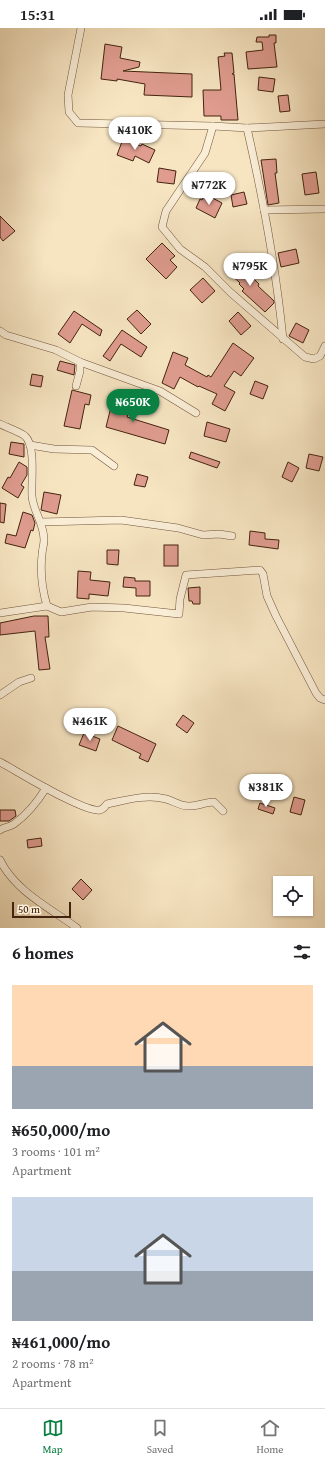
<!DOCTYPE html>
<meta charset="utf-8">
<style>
body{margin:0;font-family:"Gentium Book Plus",serif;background:#f6f6f6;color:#202124;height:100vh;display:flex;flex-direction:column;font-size:15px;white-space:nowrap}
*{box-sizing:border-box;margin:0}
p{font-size:13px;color:#757577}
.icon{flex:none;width:22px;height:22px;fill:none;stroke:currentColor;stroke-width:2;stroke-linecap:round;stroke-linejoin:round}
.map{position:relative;height:900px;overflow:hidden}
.drawer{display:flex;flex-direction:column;background:#fff;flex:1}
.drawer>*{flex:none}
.fabs{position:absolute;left:273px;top:848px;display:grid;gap:8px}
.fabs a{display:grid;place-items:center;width:40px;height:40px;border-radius:0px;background:#fff;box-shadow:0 1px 3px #0004;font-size:20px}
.scale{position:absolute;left:12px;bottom:10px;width:59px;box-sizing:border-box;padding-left:4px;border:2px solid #44230f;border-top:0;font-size:11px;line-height:14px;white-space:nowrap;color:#44230f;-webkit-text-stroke:3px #faeed7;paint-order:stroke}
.price{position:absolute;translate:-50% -34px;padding:0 9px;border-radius:14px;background:#fff;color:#222;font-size:13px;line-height:26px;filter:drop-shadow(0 1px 2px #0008)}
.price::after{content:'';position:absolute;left:50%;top:24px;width:12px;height:9px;margin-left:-6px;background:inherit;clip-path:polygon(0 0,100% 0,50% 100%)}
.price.active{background:#0b8043;color:#fff}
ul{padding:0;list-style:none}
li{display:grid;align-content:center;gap:8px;height:212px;padding:0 12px}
li span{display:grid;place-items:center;height:124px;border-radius:0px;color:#555}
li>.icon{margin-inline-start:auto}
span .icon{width:72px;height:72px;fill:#fffc;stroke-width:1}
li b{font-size:17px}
h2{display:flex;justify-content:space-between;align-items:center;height:48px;padding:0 12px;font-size:17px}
.status{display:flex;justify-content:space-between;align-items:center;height:28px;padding:0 20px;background:#fff;direction:ltr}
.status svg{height:11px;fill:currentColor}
.tabs{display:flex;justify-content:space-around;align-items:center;height:56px;border-top:1px solid #e0e0e0;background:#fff;font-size:11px;color:#757577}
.tabs a{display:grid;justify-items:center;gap:2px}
.tabs .active{color:#0b8043}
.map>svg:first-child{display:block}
.building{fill:#df9c8f;stroke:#44230f}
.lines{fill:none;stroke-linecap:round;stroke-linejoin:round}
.minor-casing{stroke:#71543c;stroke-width:8}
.minor{stroke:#faeed7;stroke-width:7}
</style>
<div class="status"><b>15:31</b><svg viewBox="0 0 49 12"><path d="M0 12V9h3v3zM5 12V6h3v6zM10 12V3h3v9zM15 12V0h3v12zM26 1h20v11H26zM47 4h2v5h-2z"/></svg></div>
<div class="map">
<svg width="325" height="900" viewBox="0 0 325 900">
<rect width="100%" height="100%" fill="#f7e5c2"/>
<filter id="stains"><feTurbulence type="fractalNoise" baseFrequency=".005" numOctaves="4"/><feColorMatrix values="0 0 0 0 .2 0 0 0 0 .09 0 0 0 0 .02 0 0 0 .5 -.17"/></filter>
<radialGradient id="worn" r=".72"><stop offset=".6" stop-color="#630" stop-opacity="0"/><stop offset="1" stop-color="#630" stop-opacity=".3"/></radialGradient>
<!-- building -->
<g class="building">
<path d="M269 7H276V15H274L277 39 248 41 246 24 263 22 262 14H256L257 9H269Z"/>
<path d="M105 16 122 19 120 30 140 34 139 39 123 43 192 46V69L144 67 145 56 117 51V53L101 51Z"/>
<path d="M224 25H232L234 45 232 46H234L238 92H221V88H204L203 62H221L218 29 225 28Z"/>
<path d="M259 49 275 51 273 64 258 62Z"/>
<path d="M288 67 290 83 280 84 278 68Z"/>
<path d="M123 111 141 118 142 116 155 122 149 135 135 128 133 133 117 127Z"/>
<path d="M276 131 277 145H275L279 175 268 177 261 132Z"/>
<path d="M159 140 176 143 174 156 157 154Z"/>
<path d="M316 144 319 165 305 167 302 146Z"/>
<path d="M244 164 247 176 233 179 231 167Z"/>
<path d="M205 166 222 175 215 190 196 180 200 171 202 172Z"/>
<path d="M0 188 15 203 3 213 0 209Z"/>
<path d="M162 215 175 228 170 232 177 239 166 251 146 231Z"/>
<path d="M296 221 299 235 281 239 278 225Z"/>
<path d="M235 232 259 256 258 258 274 273V275L265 284 242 263 244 261 239 256 240 255 226 242Z"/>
<path d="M203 250 215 263 202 275 190 262Z"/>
<path d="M137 282 151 296 141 306 127 291Z"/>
<path d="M74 283 102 302 100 308 82 296 70 315 58 306Z"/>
<path d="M238 284 251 298 241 307 229 293Z"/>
<path d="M296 295 309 302 303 315 289 308Z"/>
<path d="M122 302 147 319 141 329 121 316 110 333 103 328Z"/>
<path d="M233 315 254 330 241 348 234 343 224 358 235 364 225 383 212 376 217 366 199 358 198 359 180 349 174 361 162 355 173 324 188 330 185 337 207 349 208 347 211 349Z"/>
<path d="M60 333 75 337 74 347 57 342Z"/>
<path d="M32 346 43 348 41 359 30 357Z"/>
<path d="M255 353 268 358 263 371 250 366Z"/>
<path d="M72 362 91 367 89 377 85 376 80 401 64 398Z"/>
<path d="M114 367 132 373 127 389 169 402 165 416 106 399Z"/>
<path d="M207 394 230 401 226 414 204 408Z"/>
<path d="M11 414 24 416V429L9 426Z"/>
<path d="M191 424 220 434 217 440 189 430Z"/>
<path d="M309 426 323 429 319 443 306 440Z"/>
<path d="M19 434 27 439V447L21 457 24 459 18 470 2 460 8 449 10 450Z"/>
<path d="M288 434 299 440 292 454 282 449Z"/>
<path d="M137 446 148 449 145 459 134 457Z"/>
<path d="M44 464 61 467 57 486 41 482Z"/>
<path d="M0 475 6 476 4 495 0 494Z"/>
<path d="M23 484 32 487 35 495 33 503 31 502 25 520 5 515 7 506 16 508Z"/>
<path d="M250 503 265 505V511L279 512 278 521 249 517Z"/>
<rect x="164" y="517" width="14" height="21"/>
<path d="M107 522H119L118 537 107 536Z"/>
<path d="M78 543 91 544 90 552 110 554 108 568 89 566V571L77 570Z"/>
<path d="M124 549 135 550V553H150V568H136V560L123 559Z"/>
<path d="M200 559V576H193L192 573H189L188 560Z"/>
<path d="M34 588H48L49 609H45L50 641 39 642 35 603 0 607V595Z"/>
<path d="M183 687 194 695 187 705 176 697Z"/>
<path d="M118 698 156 716 148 734 139 730 141 726 112 712Z"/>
<path d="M84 705 100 711 96 723 79 717Z"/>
<path d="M294 769 305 772 301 787 290 784Z"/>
<path d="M260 775 275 780 273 786 258 781Z"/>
<path d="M0 782H15L16 788 9 793H0Z"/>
<path d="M41 810 42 818 28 820 27 812Z"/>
<path d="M81 851 92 862 83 872 72 861Z"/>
</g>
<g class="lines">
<!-- minor casing -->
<g class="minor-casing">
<g id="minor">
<path d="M81 0 68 67 69 84 78 95 213 98 247 100 325 96"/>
<path d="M213 98 205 125 166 183 162 199 180 221 205 239 230 264 305 329 314 331 320 328 325 318"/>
<path d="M247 100C263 170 276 240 283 311"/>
<path d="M264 182 325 181"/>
<path d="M0 303 6 307 56 322 80 334V343L76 358"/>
<path d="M80 334 160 363 196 385"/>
<path d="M0 396C6 399 20 404 25 408 36 418 31 453 32 468 33 483 44 495 44 512 44 517 42 522 42 527 40 545 42 561 47 578"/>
<path d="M30 417 54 421 92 422 114 438"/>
<path d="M41 494 121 492 178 500 203 507 219 506 232 508"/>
<path d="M0 585 47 578 61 584 92 579 124 580 179 586 180 571 186 547 260 542 263 546 267 568 276 588 316 665 320 670 325 672"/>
<path d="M0 667 19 654 31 650"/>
<path d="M0 734C17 743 84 785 100 782 104 781 105 778 107 776 126 772 146 766 166 771 174 773 181 779 190 778 198 778 206 774 214 774L223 783"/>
<path d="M0 802C4 799 10 799 14 796 28 786 38 773 46 760"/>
<path d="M0 832C15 863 50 880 77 900"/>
</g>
</g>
<!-- minor -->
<use href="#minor" class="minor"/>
</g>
<rect width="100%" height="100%" filter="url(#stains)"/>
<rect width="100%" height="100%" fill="url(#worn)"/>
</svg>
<div class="fabs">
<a><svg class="icon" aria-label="locate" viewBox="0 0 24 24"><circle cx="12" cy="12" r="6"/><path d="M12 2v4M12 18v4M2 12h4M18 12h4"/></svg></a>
</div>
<div class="scale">50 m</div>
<b class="price" style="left:135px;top:123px">₦410K</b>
<b class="price" style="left:209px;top:178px">₦772K</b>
<b class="price" style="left:250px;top:259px">₦795K</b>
<b class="price active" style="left:133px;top:395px">₦650K</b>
<b class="price" style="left:90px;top:714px">₦461K</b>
<b class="price" style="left:266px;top:780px">₦381K</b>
</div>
<section class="drawer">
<h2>6 homes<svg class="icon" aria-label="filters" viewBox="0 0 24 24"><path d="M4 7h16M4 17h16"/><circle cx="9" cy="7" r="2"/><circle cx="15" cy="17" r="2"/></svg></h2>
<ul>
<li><span style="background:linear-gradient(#ffd9b3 65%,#9aa5b1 0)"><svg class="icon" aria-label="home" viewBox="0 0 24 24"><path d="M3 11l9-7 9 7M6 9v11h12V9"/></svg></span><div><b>₦650,000/mo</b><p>3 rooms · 101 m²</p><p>Apartment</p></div></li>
<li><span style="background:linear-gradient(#c9d6e8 60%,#9aa5b1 0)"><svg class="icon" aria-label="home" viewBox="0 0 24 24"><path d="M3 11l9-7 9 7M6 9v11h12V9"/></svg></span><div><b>₦461,000/mo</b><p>2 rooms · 78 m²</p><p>Apartment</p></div></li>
</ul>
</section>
<nav class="tabs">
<a class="active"><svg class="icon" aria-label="map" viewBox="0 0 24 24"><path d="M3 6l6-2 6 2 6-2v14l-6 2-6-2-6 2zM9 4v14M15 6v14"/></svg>Map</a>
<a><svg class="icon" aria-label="saved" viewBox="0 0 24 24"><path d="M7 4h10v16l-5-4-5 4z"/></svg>Saved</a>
<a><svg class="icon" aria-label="home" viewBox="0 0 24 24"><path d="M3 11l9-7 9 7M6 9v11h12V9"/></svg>Home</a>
</nav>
